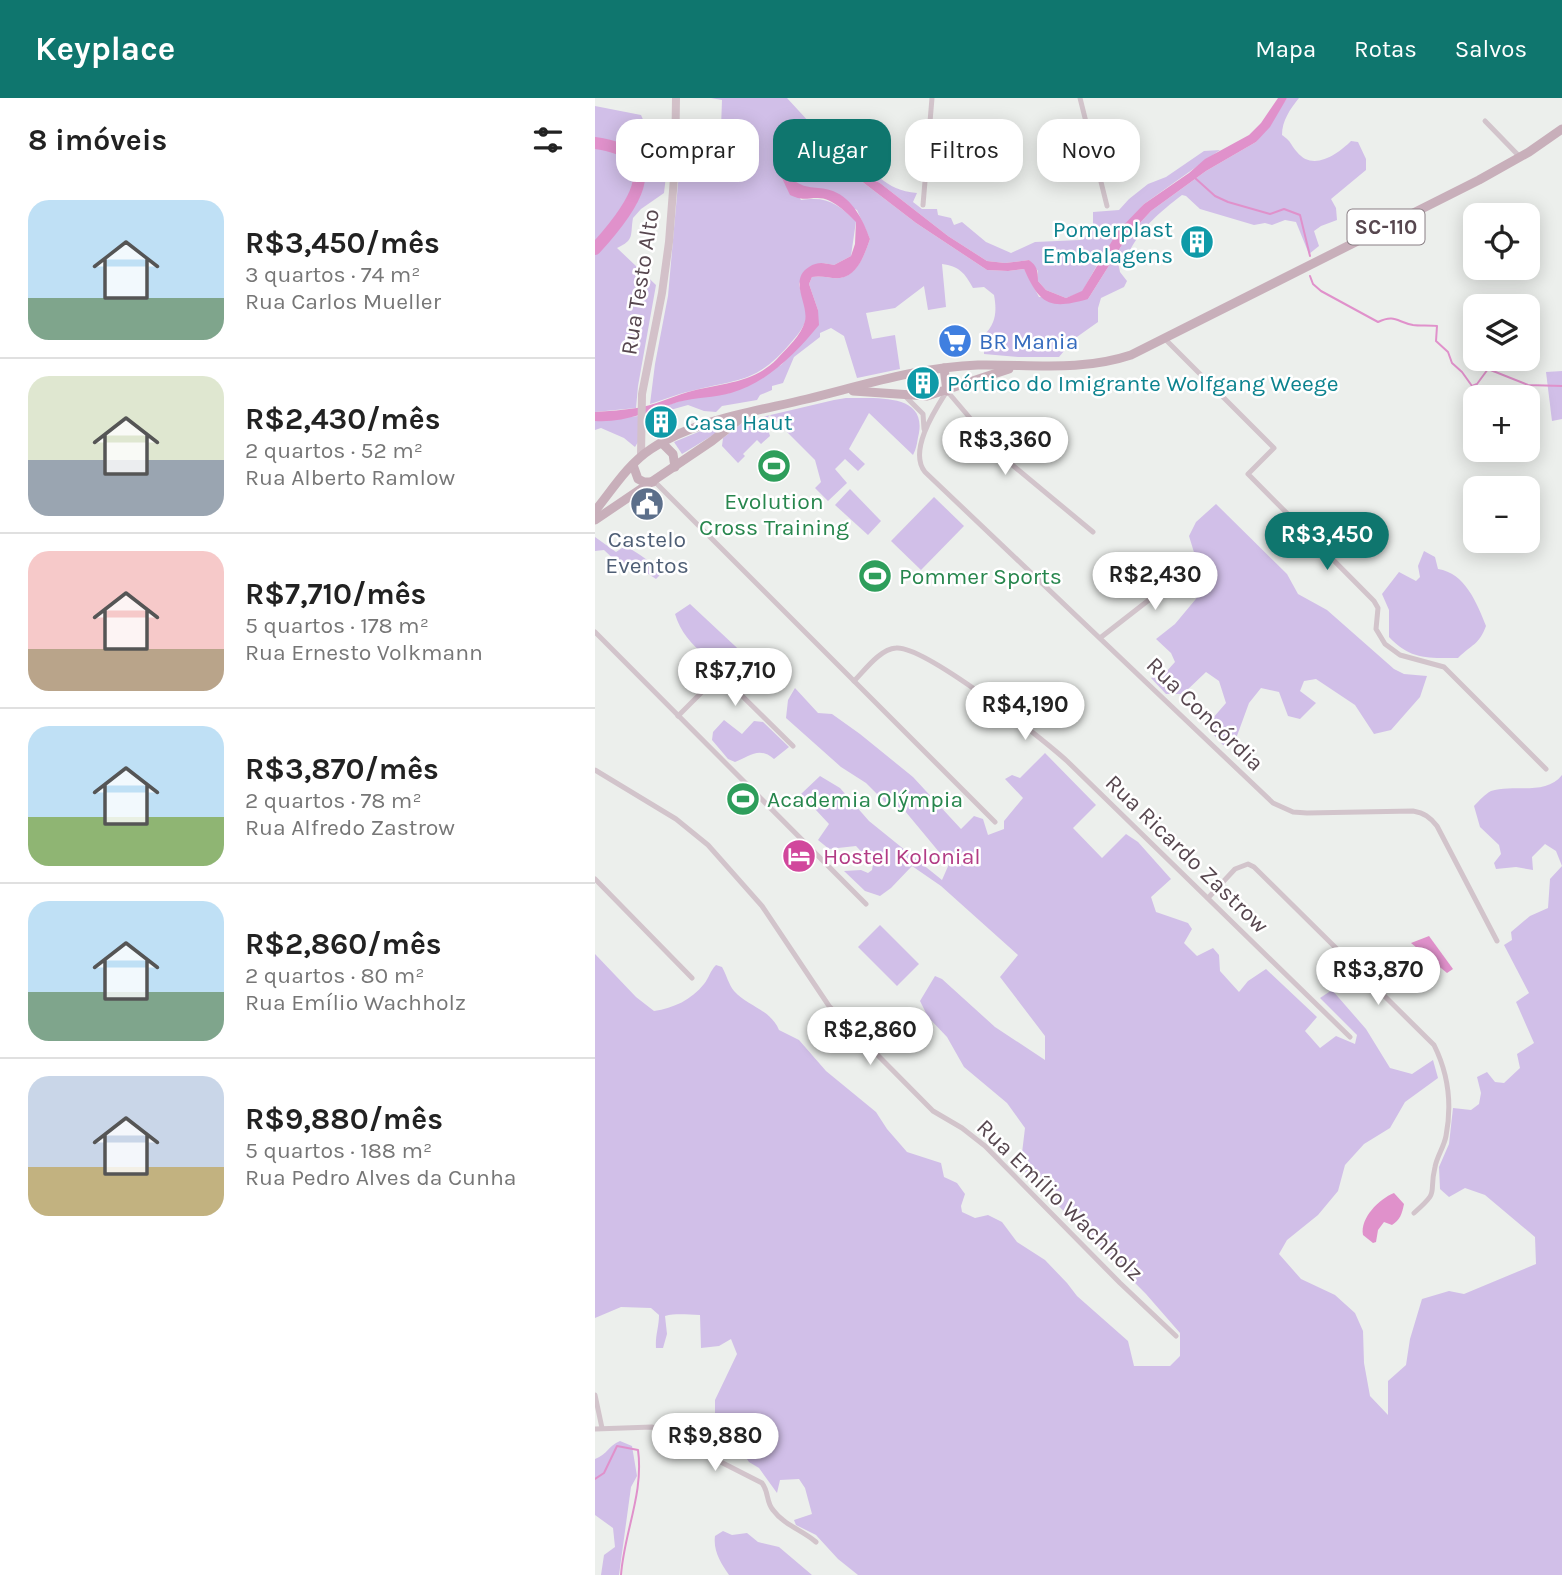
<!DOCTYPE html>
<html lang="pt">
<meta charset="utf-8">
<style>
body{margin:0;font-family:Karla,sans-serif;background:#f6f6f6;color:#222;height:100vh;display:flex;flex-direction:column;font-size:26px;white-space:nowrap}
*{box-sizing:border-box;margin:0}
p{font-size:23px;color:#767676}
.icon{flex:none;width:38px;height:38px;fill:none;stroke:currentColor;stroke-width:2;stroke-linecap:round;stroke-linejoin:round}
.map{position:relative;flex:1;overflow:hidden}
.sheet{display:flex;flex-direction:column;background:#fff;width:595px}
.sheet>*{flex:none}
.hud{position:absolute;left:21px;top:21px;width:665px;height:63px;display:flex;gap:14px}
.tools{position:absolute;left:868px;top:105px;display:grid;gap:14px}
.tools a{display:grid;place-items:center;width:77px;height:77px;border-radius:14px;background:#fff;box-shadow:0 4px 18px #0003;font-size:35px}
.price{position:absolute;translate:-50% -60px;padding:0 16px;border-radius:24px;background:#fff;color:#222;font-size:23px;line-height:46px;filter:drop-shadow(0 2px 4px #0008)}
.price::after{content:'';position:absolute;left:50%;top:42px;width:21px;height:16px;margin-left:-10px;background:inherit;clip-path:polygon(0 0,100% 0,50% 100%)}
.price.active{background:#0f766e;color:#fff}
ul{padding:0;list-style:none}
li{display:flex;align-items:center;gap:21px;height:175px;padding:0 28px}
li+li{border-top:2px solid #e0e0e0}
li span{display:grid;place-items:center;flex:none;width:196px;height:140px;border-radius:21px;color:#555}
li>.icon{margin-inline-start:auto}
span .icon{width:84px;height:84px;fill:#fffc;stroke-width:1}
li b{font-size:30px}
h2{display:flex;justify-content:space-between;align-items:center;height:84px;padding:0 28px;font-size:30px}
.pill{padding:0 24px;border-radius:21px;background:#fff;box-shadow:0 4px 18px #0003;font-size:24px;line-height:63px}
.pill.active{background:#0f766e;color:#fff}
header{display:flex;align-items:center;gap:42px;box-sizing:border-box;height:98px;padding:0 35px;background:#0f766e;color:#fff}
header strong{font-size:33px}
nav{display:flex;gap:38px;margin-inline-start:auto;font-size:24px}
main{display:flex;flex:1;min-height:0}
.map>svg:first-child{display:block}
.green{fill:#d1bfe8}
.water{fill:#e091cb}
.lines{fill:none;stroke-linecap:round;stroke-linejoin:round}
.stream{stroke:#e091cb;stroke-width:2}
.river{stroke:#e091cb;stroke-width:12}
.street{stroke:#d2c4cb;stroke-width:5}
.secondary{stroke:#d3c1c9;stroke-width:8}
.primary{stroke:#c8afba;stroke-width:9}
.labels{text-anchor:middle;dominant-baseline:central;stroke-width:5;stroke-linejoin:round;paint-order:stroke}
.shield{fill:#fff;stroke:#897e84;stroke-width:2}
.shield-label{font-size:21px;font-weight:bold;fill:#57474f}
.culture-label{font-size:23px;fill:#0d838f;stroke:#fff;text-anchor:start}
.street-label{font-size:23px;fill:#57474f;stroke:#fff}
.shop-label{font-size:23px;fill:#366cbe;stroke:#fff;text-anchor:start}
.leisure-label{font-size:23px;fill:#27864d;stroke:#fff;text-anchor:start}
.service-label{font-size:23px;fill:#4e5e75;stroke:#fff}
.hotel-label{font-size:23px;fill:#b23c85;stroke:#fff;text-anchor:start}
</style>
<header>
<strong>Keyplace</strong>
<nav><a>Mapa</a><a>Rotas</a><a>Salvos</a></nav>
</header>
<main>
<section class="sheet">
<h2>8 imóveis<svg class="icon" aria-label="filters" viewBox="0 0 24 24"><path d="M4 7h16M4 17h16"/><circle cx="9" cy="7" r="2"/><circle cx="15" cy="17" r="2"/></svg></h2>
<ul>
<li><span style="background:linear-gradient(#bfe0f5 70%,#7fa58c 0)"><svg class="icon" aria-label="home" viewBox="0 0 24 24"><path d="M3 11l9-7 9 7M6 9v11h12V9"/></svg></span><div><b>R$3,450/mês</b><p>3 quartos · 74 m²</p><p>Rua Carlos Mueller</p></div></li>
<li><span style="background:linear-gradient(#dfe7d0 60%,#9aa5b1 0)"><svg class="icon" aria-label="home" viewBox="0 0 24 24"><path d="M3 11l9-7 9 7M6 9v11h12V9"/></svg></span><div><b>R$2,430/mês</b><p>2 quartos · 52 m²</p><p>Rua Alberto Ramlow</p></div></li>
<li><span style="background:linear-gradient(#f6c9c9 70%,#b9a48a 0)"><svg class="icon" aria-label="home" viewBox="0 0 24 24"><path d="M3 11l9-7 9 7M6 9v11h12V9"/></svg></span><div><b>R$7,710/mês</b><p>5 quartos · 178 m²</p><p>Rua Ernesto Volkmann</p></div></li>
<li><span style="background:linear-gradient(#bfe0f5 65%,#8fb573 0)"><svg class="icon" aria-label="home" viewBox="0 0 24 24"><path d="M3 11l9-7 9 7M6 9v11h12V9"/></svg></span><div><b>R$3,870/mês</b><p>2 quartos · 78 m²</p><p>Rua Alfredo Zastrow</p></div></li>
<li><span style="background:linear-gradient(#bfe0f5 65%,#7fa58c 0)"><svg class="icon" aria-label="home" viewBox="0 0 24 24"><path d="M3 11l9-7 9 7M6 9v11h12V9"/></svg></span><div><b>R$2,860/mês</b><p>2 quartos · 80 m²</p><p>Rua Emílio Wachholz</p></div></li>
<li><span style="background:linear-gradient(#c9d6e8 65%,#c2b280 0)"><svg class="icon" aria-label="home" viewBox="0 0 24 24"><path d="M3 11l9-7 9 7M6 9v11h12V9"/></svg></span><div><b>R$9,880/mês</b><p>5 quartos · 188 m²</p><p>Rua Pedro Alves da Cunha</p></div></li>
</ul>
</section>
<div class="map">
<svg width="967" height="1477" viewBox="0 0 967 1477">
<rect width="100%" height="100%" fill="#ecefec"/>
<!-- green -->
<g class="green">
<path d="M116 0H192L215 25 221 24 236 37 239 50 246 54 257 52C279 73 289 92 322 95L318 104 327 111H342L343 117 356 120 359 127 367 124 391 144 416 155 440 144 485 142 498 132V114L524 112 534 101 553 86 571 79 609 53 625 52 549 106 510 153 487 194 471 200 451 192 443 183V173L434 162 410 165 392 163 353 138 285 85 222 53 195 65 189 70 206 102C233 98 242 106 261 123L256 158 239 167C220 162 211 169 204 186 206 195 209 204 211 212 214 222 205 234 199 241 163 285 147 280 96 293 82 296 68 302 55 306L60 266 73 198 88 30H126L127 2Z"/>
<path d="M692 0H704C695 11 687 23 687 37 697 44 695 46 702 54 718 74 743 56 756 43L763 44 771 61V72L736 101 741 110 742 122 726 128 719 133 724 148 714 156 701 124 690 122 677 127 670 125 659 127 605 111 591 98 587 97C564 115 549 127 535 152 533 156 527 159 523 164L525 174 532 183 529 189 506 200 503 210V224L479 241 464 259H423L389 256V237C401 226 402 213 399 197L389 189 378 190C370 175 364 168 347 166L351 209 333 212 329 188 300 210 271 215 277 241 300 237 305 271 262 280 249 238 236 230 225 235V239L199 259 188 285 177 288V292L165 297 162 302 127 308 121 314 109 313 93 307 54 318V313L95 300 135 295 186 267 201 251 223 212 214 186 217 179C227 177 236 181 245 180 263 177 270 155 275 141L262 112 206 88 200 83V74L217 62H224L245 71 265 82 321 125 392 172 413 173 429 171 444 199 493 201 532 139 556 113 611 73 661 44Z"/>
<path d="M0 8 46 17 50 26 72 24 76 29 69 34 54 33V48L64 68 72 69 69 95 46 111 38 120C35 137 40 142 22 150L61 187 43 288 41 310 0 314Z"/>
<path d="M967 273V321L957 323 951 274Z"/>
<path d="M251 300C278 301 331 294 324 335 322 343 322 350 318 357L274 315 254 351 270 366 263 373 250 361 240 371 252 385 233 403 220 390 226 384 220 362 175 317 170 322 175 338 166 346 162 342 148 356 150 358 143 365 127 348 128 340 150 323 239 302Z"/>
<path d="M43 318V344L40 349 29 340 6 330 0 332V323Z"/>
<path d="M125 325 128 331 87 356 79 344Z"/>
<path d="M255 391 286 423 273 437 240 407Z"/>
<path d="M339 399 369 428 326 472 296 443Z"/>
<path d="M621 406 692 476 703 496 732 512 799 571 809 576 832 578 825 599 796 632 779 636 760 607 721 581 709 583 705 593 721 605 705 621 693 618 684 594 666 590 654 605 639 646 628 647 611 628 631 605 624 583 611 574 588 596H571L556 580 571 574 580 564 576 555 561 541 580 526 610 490 594 438 601 424Z"/>
<path d="M0 439 21 454 30 448C42 454 59 465 65 477L61 481 52 475 26 468 9 452 0 453Z"/>
<path d="M829 453 840 459 843 471C870 475 882 505 891 528 884 547 877 546 863 560 832 560 816 562 794 539V512L787 496 804 474 821 483 825 479 823 468Z"/>
<path d="M95 506 169 575 173 585 160 593 152 592C127 568 90 551 80 516Z"/>
<path d="M200 590 223 615 237 616 265 636 318 679 366 731 379 718 388 721 393 737 409 731V723L428 700 410 681 417 677 425 680 450 655 501 707 478 730 507 760 531 736 543 744 576 781 556 799 561 814 593 825 597 831 589 845 602 858 618 850 624 857 625 873 644 894 653 883 671 871 722 919 710 933 725 950 741 938 760 946 762 937 725 900 737 892 771 931 795 970 817 976 838 962 843 980 810 1004 795 1030 769 1046 750 1067 743 1093 723 1117 692 1142 684 1156 706 1181 740 1197 760 1215 768 1233 769 1265 775 1298 793 1317V1283L811 1267 815 1241 827 1201 854 1193 869 1196 941 1166 940 1139 890 1097 870 1090 854 1099 845 1091 844 1069 854 1046 858 1010 876 1012 884 1006 886 995 882 979 892 974 900 984 909 985 925 970 922 956 939 945 921 904 934 895 909 847 917 842 916 834 935 818 953 810 955 781 967 768 961 753 950 746 937 759 938 772 921 769 901 771 899 765 906 756 904 747 885 729 879 708C884 703 890 696 896 693 918 686 951 698 967 677V1477H263L243 1461 221 1437 201 1427 199 1422 217 1416 210 1390 204 1381 185 1382 182 1395 164 1370 154 1364 144 1349 127 1333 120 1318V1302L142 1256 136 1241 124 1248 106 1250 105 1217C93 1217 82 1215 70 1218L72 1236 68 1250H61C60 1238 64 1229 64 1217L56 1210 26 1209 0 1220V856L41 899 59 913C79 910 96 902 109 886 114 880 115 873 121 867L127 869C131 876 134 887 139 893 154 909 176 912 184 932L204 942 231 973 281 1014 292 1031 312 1054 346 1065 349 1079 362 1085 370 1096 366 1108 367 1114 380 1120 393 1117 407 1124 422 1144 450 1162 472 1185 482 1198 533 1243 539 1268H575L585 1258V1235L551 1196 422 1066 427 1055 430 1030 412 1005 369 969 352 939 333 919 325 903 340 878 347 881 400 929 450 962V938L405 879 423 857 346 788 317 768 296 790 285 798 270 793 249 773 266 772 273 775 277 772 278 766 261 748 234 751 223 742 234 726 206 696 225 678 245 690 274 723 347 782 354 766 310 713 291 705 271 685 246 669 191 620 193 602Z"/>
<path d="M129 622 147 636 159 623 168 624 194 649 179 661C164 648 155 658 140 664L133 661 117 642 118 634Z"/>
<path d="M285 827 324 866 302 888 263 849Z"/>
<path d="M25 1343 37 1348 42 1378 36 1389 24 1477H6L9 1457 20 1449 18 1430 0 1417V1361C13 1356 13 1348 25 1343Z"/>
<path d="M128 1433 137 1437 152 1435 163 1444 184 1449 217 1477H134C126 1465 118 1453 120 1438Z"/>
</g>
<!-- water -->
<g class="water">
<path d="M683 0H692L675 29 661 44 611 73 556 113 532 139 493 201C455 212 445 207 429 171L413 173 392 172 321 125 265 82 245 71 224 62H217L200 74V83C211 92 225 88 238 93 258 101 268 122 275 141 270 155 263 178 245 180 236 181 227 177 217 179L214 186 223 212 224 227C201 255 172 285 136 295 119 300 101 299 83 304 56 313 29 325 0 323V314C14 313 29 312 42 310 60 307 76 299 93 294 124 285 158 286 182 261 192 250 206 238 210 223 214 206 193 182 214 169 223 163 229 165 239 167L256 158 260 146 261 124C251 114 237 100 223 100 210 100 208 103 195 97L185 76 195 65 222 53 285 85 353 138 392 163 410 165 434 162C442 168 443 172 443 183L451 192 471 200 487 193 523 133 549 106 594 75 610 61 654 37 666 25Z"/>
<path d="M834 838 858 871 852 875 816 845Z"/>
<path d="M799 1095 809 1106C807 1116 805 1122 797 1127L789 1124 783 1132 781 1144 778 1145 768 1137C765 1120 784 1101 799 1095Z"/>
</g>
<g class="lines">
<!-- stream -->
<g class="stream">
<path d="M600 80 620 98 633 104 675 116 689 111 705 117 715 158"/>
<path d="M715 178 718 186 726 193 783 224C800 216 802 224 818 227 825 228 834 227 842 228L841 243 853 254 857 265 867 274 877 288 882 286 893 271 933 287 967 288"/>
<path d="M0 1381 9 1375 22 1348 43 1352C49 1395 29 1435 26 1477"/>
</g>
<!-- river -->
<path class="river" d="M0 45C81 56 32 116 0 151"/>
<!-- street -->
<g class="street">
<path d="M485 0 512 108"/>
<path d="M890 23 925 59"/>
<path d="M328 107 337 0"/>
<path d="M571 242 679 350 653 376 779 503 783 510 781 531 790 546 805 557 849 569 951 671"/>
<path d="M309 297 328 316 329 331"/>
<path d="M60 384 400 724"/>
<path d="M498 434 409 360 352 293C340 312 313 353 330 374L678 705 698 714 712 715 818 713C829 715 835 719 842 728L902 843"/>
<path d="M0 534 271 806"/>
<path d="M505 540 559 498 593 462"/>
<path d="M259 583C270 572 285 551 301 550 329 547 447 640 472 663L755 939"/>
<path d="M83 618 125 576 198 648"/>
<path d="M0 672 81 721 113 747 167 808 234 908 338 1013 367 1030 390 1048 525 1185 581 1238"/>
<path d="M0 781 97 880"/>
<path d="M613 800 640 771 653 766 659 769 839 947C853 975 857 1007 851 1038 849 1049 842 1058 840 1069 833 1098 846 1091 819 1115"/>
<path d="M0 1297 7 1330"/>
<path d="M0 1331 57 1329 167 1385C174 1394 171 1404 178 1412 189 1427 207 1432 221 1444"/>
</g>
<!-- secondary -->
<path class="secondary" d="M46 358 47 296 67 195 74 144 80 67 81 0"/>
<!-- primary -->
<g class="primary">
<path d="M349 270 352 293"/>
<path d="M258 293 332 298 414 271"/>
<path d="M67 345 78 356 80 369"/>
<path d="M38 367 43 381 49 384H58"/>
<path d="M0 413C17 392 33 366 56 351 99 322 163 313 212 301 269 287 325 269 383 267 435 266 485 274 536 257L884 82 934 54 967 31"/>
<path d="M0 422 117 343 150 317"/>
</g>
</g>
<!-- icons -->
<defs>
<g id="building-disc" transform="scale(1.75)"><circle r="9.5" fill="#0f9aa8" stroke="#fff"/><path d="M-4-6H4V6H1V3H-1V6H-4ZM-2.5-4.3h1.7v1.8h-1.7ZM.8-4.3h1.7v1.8H.8ZM-2.5-1h1.7V.8h-1.7ZM.8-1h1.7V.8H.8Z" fill="#fff"/></g>
<g id="supermarket-disc" transform="scale(1.75)"><circle r="9.5" fill="#3f7fe0" stroke="#fff"/><path d="M-6-5.5h2.5l.6 2H6L4.5 2H-2.5L-4.4-4H-6ZM-1.5 3.2a1.3 1.3 0 1 0 .1 0ZM3 3.2a1.3 1.3 0 1 0 .1 0Z" fill="#fff"/></g>
<g id="stadium-disc" transform="scale(1.75)"><circle r="9.5" fill="#2e9e5b" stroke="#fff"/><path d="M0-5a6.5 5 0 1 0 0 10a6.5 5 0 1 0 0-10ZM-3.5-1.8h7v3.6h-7Z" fill="#fff"/></g>
<g id="civic-disc" transform="scale(1.75)"><circle r="9.5" fill="#5c6f8a" stroke="#fff"/><path d="M-.6-6.5H3V-4.5H.6V-3L4-1V1h2V6H-6V1h2V-1L-.6-3ZM-1.2 2.5V6h2.4V2.5Z" fill="#fff"/></g>
<g id="hotel-disc" transform="scale(1.75)"><circle r="9.5" fill="#d1479c" stroke="#fff"/><path d="M-6-4.5h1.5V1H6V5H4.5V3h-9V5H-6ZM-4 0a1.8 1.8 0 1 1 3.6 0ZM.5 0V-2.5h3Q6-2.5 6 0Z" fill="#fff"/></g>
</defs>
<g fill-rule="evenodd">
<use href="#building-disc" x="602" y="144"/>
<use href="#supermarket-disc" x="360" y="243"/>
<use href="#building-disc" x="328" y="285"/>
<use href="#building-disc" x="66" y="324"/>
<use href="#stadium-disc" x="179" y="368"/>
<use href="#civic-disc" x="52" y="406"/>
<use href="#stadium-disc" x="280" y="478"/>
<use href="#stadium-disc" x="148" y="701"/>
<use href="#hotel-disc" x="204" y="758"/>
</g>
<g class="labels">
<!-- shield labels -->
<rect class="shield" x="752.5" y="111.5" width="77" height="35" rx="5"/>
<g class="shield-label">
<text x="791" y="129">SC-110</text>
</g>
<!-- culture labels -->
<g class="culture-label">
<text x="578" y="131" text-anchor="end">Pomerplast<tspan x="578" dy="26">Embalagens</tspan></text>
<text x="352" y="285">Pórtico do Imigrante Wolfgang Weege</text>
<text x="90" y="324">Casa Haut</text>
</g>
<!-- street labels -->
<g class="street-label">
<text transform="translate(45 184) rotate(-81)">Rua Testo Alto</text>
<text transform="translate(610 616) rotate(44)">Rua Concórdia</text>
<text transform="translate(592 756) rotate(44)">Rua Ricardo Zastrow</text>
<text transform="translate(465 1102) rotate(44)">Rua Emílio Wachholz</text>
</g>
<!-- shop labels -->
<g class="shop-label">
<text x="384" y="243">BR Mania</text>
</g>
<!-- leisure labels -->
<g class="leisure-label">
<text x="179" y="403" text-anchor="middle">Evolution<tspan x="179" dy="26">Cross Training</tspan></text>
<text x="304" y="478">Pommer Sports</text>
<text x="172" y="701">Academia Olýmpia</text>
</g>
<!-- service labels -->
<g class="service-label">
<text x="52" y="441">Castelo<tspan x="52" dy="26">Eventos</tspan></text>
</g>
<!-- hotel labels -->
<g class="hotel-label">
<text x="228" y="758">Hostel Kolonial</text>
</g>
</g>
</svg>
<div class="tools">
<a><svg class="icon" aria-label="locate" viewBox="0 0 24 24"><circle cx="12" cy="12" r="6"/><path d="M12 2v4M12 18v4M2 12h4M18 12h4"/></svg></a>
<a><svg class="icon" aria-label="layers" viewBox="0 0 24 24"><path d="M12 4l9 5-9 5-9-5zM3 14l9 5 9-5"/></svg></a>
<a>+</a>
<a>−</a>
</div>
<b class="price" style="left:410px;top:379px">R$3,360</b>
<b class="price active" style="left:732px;top:474px">R$3,450</b>
<b class="price" style="left:560px;top:514px">R$2,430</b>
<b class="price" style="left:140px;top:610px">R$7,710</b>
<b class="price" style="left:430px;top:644px">R$4,190</b>
<b class="price" style="left:783px;top:909px">R$3,870</b>
<b class="price" style="left:275px;top:969px">R$2,860</b>
<b class="price" style="left:120px;top:1375px">R$9,880</b>
<div class="hud">
<a class="pill">Comprar</a>
<a class="pill active">Alugar</a>
<a class="pill">Filtros</a>
<a class="pill">Novo</a>
</div>
</div>
</main>
